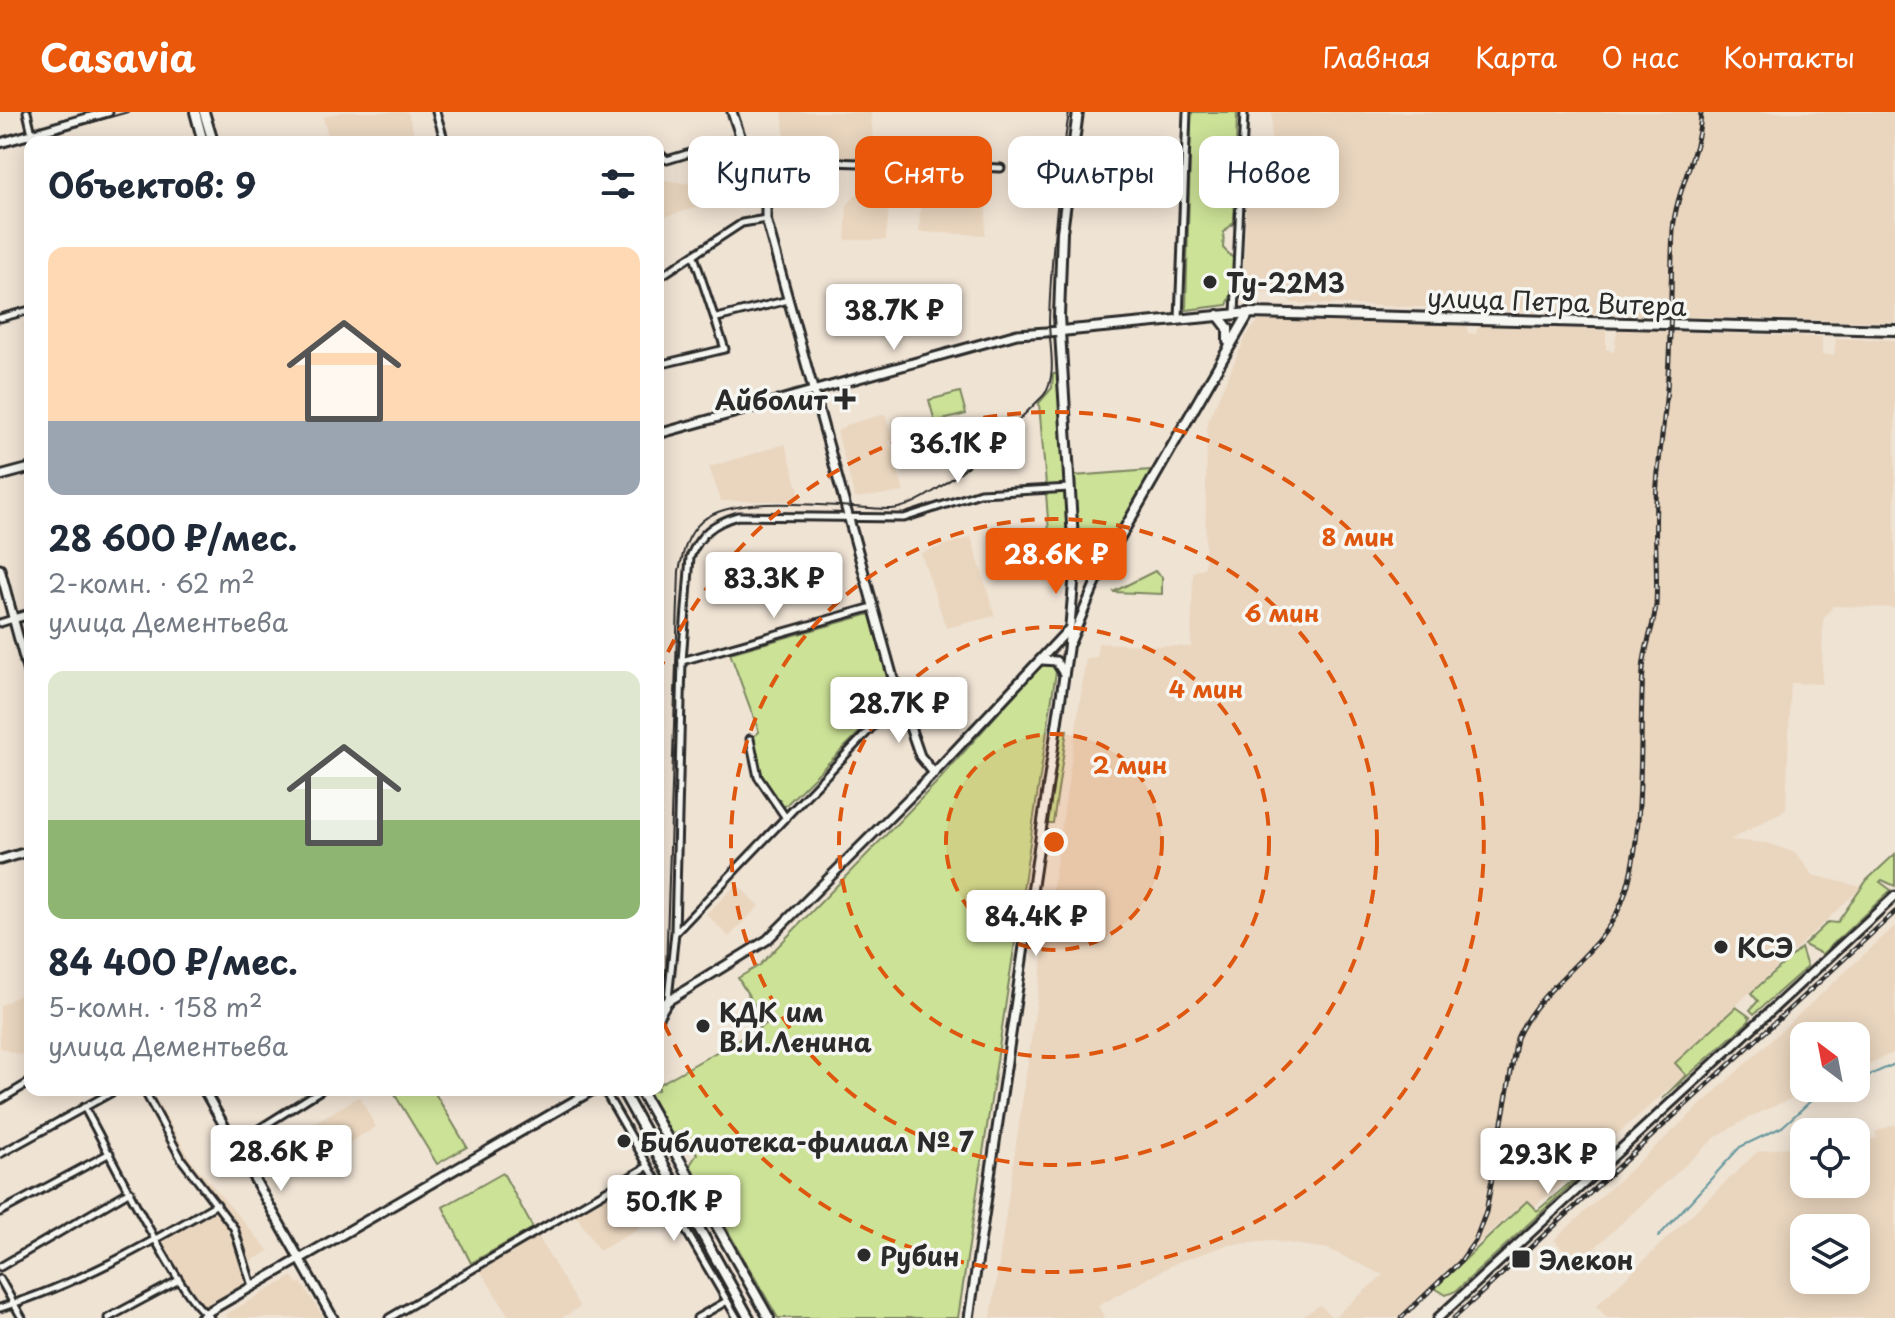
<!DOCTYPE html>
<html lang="ru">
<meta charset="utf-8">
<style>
body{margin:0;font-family:"Playpen Sans",sans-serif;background:#f6f6f7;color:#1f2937;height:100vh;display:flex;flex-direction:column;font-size:30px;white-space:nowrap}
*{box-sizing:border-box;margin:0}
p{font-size:26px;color:#747a83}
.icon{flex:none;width:44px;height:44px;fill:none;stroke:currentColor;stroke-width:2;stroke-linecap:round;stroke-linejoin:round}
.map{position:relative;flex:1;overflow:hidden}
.side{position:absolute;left:24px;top:24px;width:640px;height:960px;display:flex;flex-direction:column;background:#fff;border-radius:16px;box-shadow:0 4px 20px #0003}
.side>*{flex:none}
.hud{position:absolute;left:688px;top:24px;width:760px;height:72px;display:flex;gap:16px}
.needle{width:52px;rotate:328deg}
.buttons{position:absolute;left:1790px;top:910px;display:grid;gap:16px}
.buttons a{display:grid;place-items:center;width:80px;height:80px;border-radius:16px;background:#fff;box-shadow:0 4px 20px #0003;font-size:40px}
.price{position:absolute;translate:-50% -68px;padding:0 18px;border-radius:8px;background:#fff;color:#222;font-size:26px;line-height:52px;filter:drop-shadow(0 2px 4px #0008)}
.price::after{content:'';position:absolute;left:50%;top:48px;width:24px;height:18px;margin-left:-12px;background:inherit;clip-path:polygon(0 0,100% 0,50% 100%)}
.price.selected{background:#ea580c;color:#fff}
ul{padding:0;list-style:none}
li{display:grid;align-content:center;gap:16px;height:424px;padding:0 24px}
li span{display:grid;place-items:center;height:248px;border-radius:16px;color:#555}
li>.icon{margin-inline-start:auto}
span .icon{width:144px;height:144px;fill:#fffc;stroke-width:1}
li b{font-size:34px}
h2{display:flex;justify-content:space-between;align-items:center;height:96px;padding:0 24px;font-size:34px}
.chip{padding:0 28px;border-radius:16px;background:#fff;box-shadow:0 4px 20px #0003;font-size:28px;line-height:72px}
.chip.selected{background:#ea580c;color:#fff}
header{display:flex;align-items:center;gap:48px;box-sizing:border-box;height:112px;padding:0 40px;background:#ea580c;color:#fff}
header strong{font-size:38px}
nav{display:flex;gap:44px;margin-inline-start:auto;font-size:28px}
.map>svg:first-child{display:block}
.built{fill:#ead6bf;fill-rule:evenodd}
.green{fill:#cce297;stroke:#7c8661;stroke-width:2}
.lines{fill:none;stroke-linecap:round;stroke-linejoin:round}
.stream{stroke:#67989e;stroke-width:2}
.street-casing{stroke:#2b2b2b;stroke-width:11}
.secondary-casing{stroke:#2b2b2b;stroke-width:13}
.primary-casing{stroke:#2b2b2b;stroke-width:14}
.street{stroke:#f6f6f2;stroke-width:5}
.secondary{stroke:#f6f6f2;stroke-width:7}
.primary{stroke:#f6f6f2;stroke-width:8}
.tram{stroke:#2b2b2b;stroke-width:2}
.rail-casing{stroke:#2b2b2b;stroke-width:5}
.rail{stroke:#f6f6f2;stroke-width:2;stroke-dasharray:6;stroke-linecap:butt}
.ring{fill:none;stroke:#df570e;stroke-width:4;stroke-dasharray:14 10}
.poi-dot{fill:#2b2b2b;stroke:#f6f6f2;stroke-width:3}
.labels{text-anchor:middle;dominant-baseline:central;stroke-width:7;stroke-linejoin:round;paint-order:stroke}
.poi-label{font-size:26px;font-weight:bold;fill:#2b2b2b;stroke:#f6f6f2;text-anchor:start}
.street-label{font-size:26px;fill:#2b2b2b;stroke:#f6f6f2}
.centre{fill:#df570e;stroke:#f6f6f2;stroke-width:4}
.ring-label{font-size:24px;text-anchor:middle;font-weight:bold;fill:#df570e;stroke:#f6f6f2;stroke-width:7;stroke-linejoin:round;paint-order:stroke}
</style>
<header>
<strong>Casavia</strong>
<nav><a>Главная</a><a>Карта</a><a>О нас</a><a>Контакты</a></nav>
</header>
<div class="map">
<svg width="1895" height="1206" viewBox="0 0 1895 1206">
<rect width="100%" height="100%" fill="#efe3d4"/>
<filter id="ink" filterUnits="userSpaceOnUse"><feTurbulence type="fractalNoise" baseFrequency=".0125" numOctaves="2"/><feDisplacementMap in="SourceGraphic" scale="16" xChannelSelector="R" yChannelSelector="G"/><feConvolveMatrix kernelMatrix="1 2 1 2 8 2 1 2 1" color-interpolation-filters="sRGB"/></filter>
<g filter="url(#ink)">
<!-- built -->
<g class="built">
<path d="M342 0H408L416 30H330L323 5Z"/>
<path d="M782 0H871L874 48 787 46Z"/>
<path d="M1272 0H1895V210L1624 203 1620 184H1612L1609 201 1291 191 1286 182 1243 180 1247 72 1270 71Z"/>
<path d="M922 59 988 62 985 123 919 120Z"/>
<path d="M658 67 724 77 725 87 658 107Z"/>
<path d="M861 78 890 80 886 128H845L847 93Z"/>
<path d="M1259 208 1467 214 1468 221 1476 222 1478 214 1606 218V237L1614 240 1617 218 1822 225V243H1834L1836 226 1895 228V496L1833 494 1823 508 1822 572 1791 571 1786 698 1730 728 1768 731 1796 741 1813 763 1862 775 1676 950 1686 962 1534 1095 1527 1087 1397 1206H1300L1320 1193 1333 1206 1383 1163 1328 1137 1273 1129 1227 1133 1176 1151 1098 1194 1105 1206H991L1086 546 1097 545 1098 531 1191 535 1193 460 1205 455 1207 311 1246 224Z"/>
<path d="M885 302 893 328 889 330 904 380 855 386 837 320 846 313Z"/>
<path d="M785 332 802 389H721L709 355Z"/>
<path d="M971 425 995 504 946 516 921 441Z"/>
<path d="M737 772 759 794 729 825 706 802Z"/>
<path d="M1895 814V940L1856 958V924H1804V976H1815L1748 1006 1716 1025 1577 1152 1554 1128Z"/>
<path d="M30 877V938L20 943 0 936V894Z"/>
<path d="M140 978H159L153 981 192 1050 269 1139 243 1154 252 1170 201 1197 160 1129 216 1096 181 1052Z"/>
<path d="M359 985 376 1015 330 1042 312 1012Z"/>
<path d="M1895 1012V1206H1607L1596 1194 1757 1040 1804 1032V1072H1856V1032L1877 1026 1875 1020ZM1804 1116H1856V1168H1804Z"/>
<path d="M618 1078 640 1116 599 1139 576 1103Z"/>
<path d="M538 1124 580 1195 562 1206H510L480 1158Z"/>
<path d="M293 1164 297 1172 301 1170 324 1206H228L226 1202Z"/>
</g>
<!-- green -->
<g class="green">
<path d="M1191 0H1237L1234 110 1224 120 1223 136 1233 146 1232 181 1227 193 1186 198Z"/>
<path d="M1053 262H1057L1066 375 1046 373 1039 291 1052 276Z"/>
<path d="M960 280 966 302 935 310 929 288Z"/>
<path d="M1152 358 1099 453 1095 458 1081 456 1074 364Z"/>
<path d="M1064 378 1067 380 1069 452 1051 447 1046 381Z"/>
<path d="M1155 459 1162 465V482L1113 480Z"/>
<path d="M870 502 893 587 782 697C764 674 757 654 753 625L759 620 730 541Z"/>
<path d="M1051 552 1056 560 1053 579 958 1206H778L690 1053 697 1042 686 1020 671 1022 648 980 658 978V973L766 912 738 866 760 853 940 667 1033 562 1043 553Z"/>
<path d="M1060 618H1067L1053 711H1049L1046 709Z"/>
<path d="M1895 742V774L1882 768 1880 770 1891 778 1822 842 1804 833 1828 810 1837 811 1867 768Z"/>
<path d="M1801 836 1807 855 1754 902 1750 898 1758 889 1751 881Z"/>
<path d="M1736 895 1750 905 1749 909 1662 987 1686 963 1675 951Z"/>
<path d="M392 978H433L467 1035 437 1052Z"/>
<path d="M1614 1033 1456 1179 1446 1183 1435 1176 1527 1089 1537 1099Z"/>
<path d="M503 1061 533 1116 471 1151 443 1095Z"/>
</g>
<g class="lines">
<!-- stream -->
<g class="stream">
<path d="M1856 969 1895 952"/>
<path d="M1658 1125 1740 1035 1782 1015 1814 986 1838 976"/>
</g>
<!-- street casing -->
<g class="street-casing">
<g id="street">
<path d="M27 0 34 30"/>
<path d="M436 0 445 30"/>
<path d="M658 40 667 48 740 26"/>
<path d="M749 47 1001 56"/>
<path d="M658 166 742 111 766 107"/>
<path d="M1235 202 1244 0"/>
<path d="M0 206 30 198"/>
<path d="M717 206 788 188"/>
<path d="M1179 207 1187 0"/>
<path d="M658 253 725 237 694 144"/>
<path d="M0 511 13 507"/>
<path d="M682 549 873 495"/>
<path d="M750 627 758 665 786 706"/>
<path d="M676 820 899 587"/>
<path d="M668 887 675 820 682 549 690 445C700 422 713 411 738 404L904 406 980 381 1070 376"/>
<path d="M144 978 182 1048 234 1116 252 1174"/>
<path d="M604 978 737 1206"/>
<path d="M0 988 30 970"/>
<path d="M84 995C104 1030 182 1189 206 1201L199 1206"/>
<path d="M235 1032 321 978"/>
<path d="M0 1042 116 978"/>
<path d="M0 1100 110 1041"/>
<path d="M0 1155 130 1079"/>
<path d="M0 1167 22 1206"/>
<path d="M0 1196C78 1172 147 1133 217 1092"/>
<path d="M108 1206 179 1168"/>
<path d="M389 1206 647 1055"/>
<path d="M697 1206 727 1189"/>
</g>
</g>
<!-- secondary casing -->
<g class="secondary-casing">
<g id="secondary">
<path d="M732 0 748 47 766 73V107L893 566 920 644 934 661"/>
<path d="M0 31 108 0"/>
<path d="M658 322 1017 222 1061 219"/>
<path d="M0 364 30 356"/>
<path d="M0 457 30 568"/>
<path d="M13 507 30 502"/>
<path d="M1070 531 1102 456"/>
<path d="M1042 548 1056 549 1064 562"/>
<path d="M0 748 30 739"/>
<path d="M658 895 767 828 934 661 1068 518"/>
<path d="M658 905 667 890"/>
<path d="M204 978 333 1206"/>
<path d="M209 1206 206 1201 593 978"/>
<path d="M969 1206 1068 537 1075 454"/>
<path d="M1438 1206 1895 784"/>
</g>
</g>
<!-- primary casing -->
<g class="primary-casing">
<g id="primary">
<path d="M195 0 203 30"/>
<path d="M204 0 213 30"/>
<path d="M1078 0 1062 120 1059 204 1074 444C1075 455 1078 462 1090 463L1102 456 1249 201"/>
<path d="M1218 203 1228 216V229"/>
<path d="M1061 219 1249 201 1895 218"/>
<path d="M622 978 749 1206"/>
<path d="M640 978 769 1206"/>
</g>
</g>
<!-- street -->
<use href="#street" class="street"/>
<!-- secondary -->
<use href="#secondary" class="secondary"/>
<!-- primary -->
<use href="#primary" class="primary"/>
<!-- tram -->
<g class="tram">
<path d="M0 36 128 0"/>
<path d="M658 882 666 859 679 459C683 440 687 422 702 409 736 379 846 397 892 397 934 394 1013 314 1044 283 1058 264 1049 232 1049 210 1051 139 1059 70 1069 0"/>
<path d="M628 978 755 1206"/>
</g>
<!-- rail casing -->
<g class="rail-casing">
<g id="rail">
<path d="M1401 1206 1460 1150 1475 1129 1486 1100 1517 926C1542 869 1605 843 1625 782 1645 723 1639 623 1643 558 1644 536 1654 515 1656 493 1658 458 1654 424 1656 390 1657 355 1663 322 1666 287 1672 231 1670 174 1673 118 1676 77 1700 41 1701 0"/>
<path d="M1454 1206 1895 800"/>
</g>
</g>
<!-- rail -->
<use href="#rail" class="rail"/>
</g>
</g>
<!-- distance rings -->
<circle cx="1054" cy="730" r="108" fill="#df570e" fill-opacity=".12"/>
<g class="ring">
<circle cx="1054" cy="730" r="108"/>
<circle cx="1054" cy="730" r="215"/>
<circle cx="1054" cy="730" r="323"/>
<path d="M658 562A430 430 0 1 1 658 898"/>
</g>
<!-- markers -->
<g class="poi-dot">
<circle cx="1210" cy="170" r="8"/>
<path d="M841 275h8v8h8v8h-8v8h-8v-8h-8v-8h8z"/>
<circle cx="1721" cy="835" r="8"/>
<circle cx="703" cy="914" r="8"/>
<circle cx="624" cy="1029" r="8"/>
<circle cx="864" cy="1143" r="8"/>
<rect x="1511" y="1137" width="20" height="20" rx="4"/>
</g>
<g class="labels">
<!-- poi labels -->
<g class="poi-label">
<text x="1226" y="170">Ту-22М3</text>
<text x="827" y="287" text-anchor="end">Айболит</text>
<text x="1737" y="835">КСЭ</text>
<text x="719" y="899">КДК им<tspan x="719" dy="30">В.И.Ленина</tspan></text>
<text x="640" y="1029">Библиотека-филиал № 7</text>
<text x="880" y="1143">Рубин</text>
<text x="1539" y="1147">Элекон</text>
</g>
<!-- street labels -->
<g class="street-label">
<text transform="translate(1557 189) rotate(2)">улица Петра Витера</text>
</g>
</g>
<circle cx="1054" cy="730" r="12" class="centre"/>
<g class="ring-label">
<text x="1358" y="434">8 мин</text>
<text x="1282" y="510">6 мин</text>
<text x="1206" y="586">4 мин</text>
<text x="1130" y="662">2 мин</text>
</g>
</svg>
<div class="buttons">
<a><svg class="needle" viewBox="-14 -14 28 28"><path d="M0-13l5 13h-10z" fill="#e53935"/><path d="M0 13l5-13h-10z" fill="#747a83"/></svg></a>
<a><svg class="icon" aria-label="locate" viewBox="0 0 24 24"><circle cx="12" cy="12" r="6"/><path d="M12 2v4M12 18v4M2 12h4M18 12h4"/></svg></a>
<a><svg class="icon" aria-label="layers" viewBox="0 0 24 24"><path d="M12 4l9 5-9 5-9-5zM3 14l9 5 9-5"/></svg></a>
</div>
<b class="price" style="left:894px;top:240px">38.7K ₽</b>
<b class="price" style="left:958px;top:373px">36.1K ₽</b>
<b class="price selected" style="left:1056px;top:484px">28.6K ₽</b>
<b class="price" style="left:774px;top:508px">83.3K ₽</b>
<b class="price" style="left:899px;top:633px">28.7K ₽</b>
<b class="price" style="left:1036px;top:846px">84.4K ₽</b>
<b class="price" style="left:281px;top:1081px">28.6K ₽</b>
<b class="price" style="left:1548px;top:1084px">29.3K ₽</b>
<b class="price" style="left:674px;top:1131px">50.1K ₽</b>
<div class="hud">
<a class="chip">Купить</a>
<a class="chip selected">Снять</a>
<a class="chip">Фильтры</a>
<a class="chip">Новое</a>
</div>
<section class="side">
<h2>Объектов: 9<svg class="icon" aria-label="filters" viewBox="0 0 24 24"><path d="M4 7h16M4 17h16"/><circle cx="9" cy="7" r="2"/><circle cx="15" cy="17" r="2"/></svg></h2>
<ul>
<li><span style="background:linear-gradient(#ffd9b3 70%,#9aa5b1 0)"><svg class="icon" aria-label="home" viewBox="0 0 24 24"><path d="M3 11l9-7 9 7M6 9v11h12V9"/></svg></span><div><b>28 600 ₽/мес.</b><p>2-комн. · 62 m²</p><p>улица Дементьева</p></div></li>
<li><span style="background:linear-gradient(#dfe7d0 60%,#8fb573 0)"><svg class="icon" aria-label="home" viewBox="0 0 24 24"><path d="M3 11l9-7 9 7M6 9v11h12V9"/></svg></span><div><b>84 400 ₽/мес.</b><p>5-комн. · 158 m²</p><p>улица Дементьева</p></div></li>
</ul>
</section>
</div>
